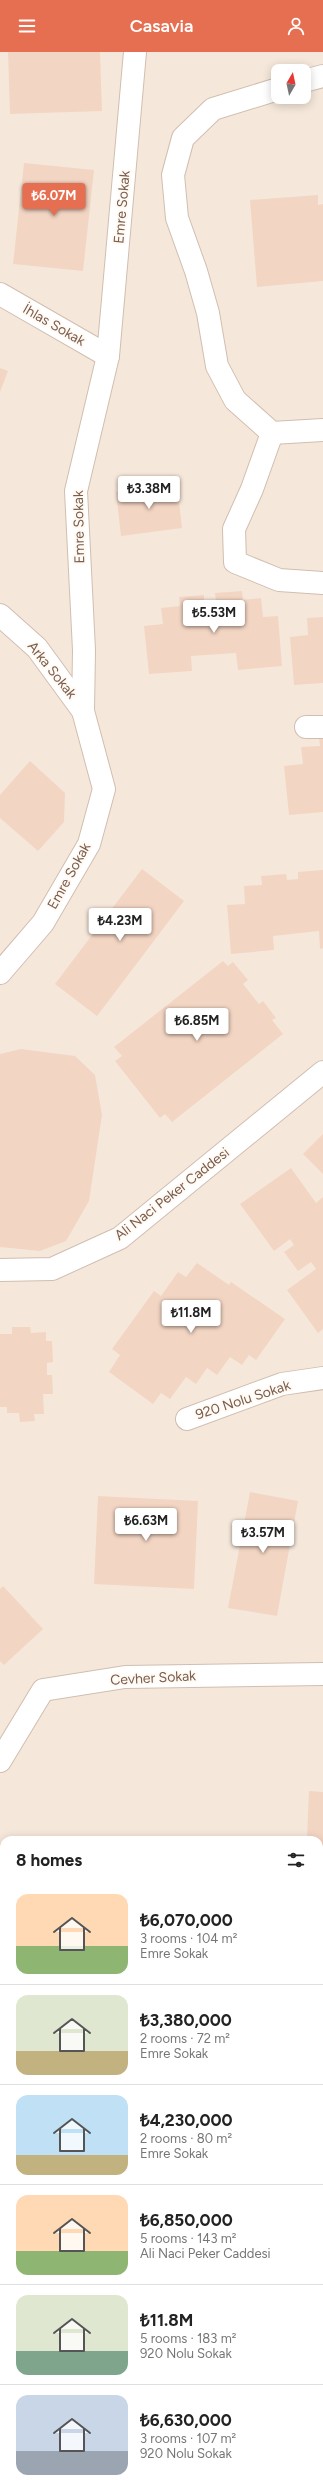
<!DOCTYPE html>
<meta charset="utf-8">
<style>
body{margin:0;font-family:Figtree,sans-serif;background:#f2f2f2;color:#222;height:100vh;display:flex;flex-direction:column;font-size:15px;white-space:nowrap}
*{box-sizing:border-box;margin:0}
p{font-size:13px;color:#767676}
.icon{flex:none;width:22px;height:22px;fill:none;stroke:currentColor;stroke-width:2;stroke-linecap:round;stroke-linejoin:round}
.map{position:relative;flex:1;overflow:hidden}
.drawer{position:absolute;left:0px;top:1784px;width:323px;height:656px;display:flex;flex-direction:column;background:#fff;border-radius:12px 12px 0 0;box-shadow:0 2px 10px #0003}
.drawer>*{flex:none}
.needle{width:26px;rotate:9deg}
.tools{position:absolute;left:271px;top:12px;display:grid;gap:8px}
.tools a{display:grid;place-items:center;width:40px;height:40px;border-radius:8px;background:#fff;box-shadow:0 2px 10px #0003;font-size:20px}
.price{position:absolute;translate:-50% -34px;padding:0 9px;border-radius:4px;background:#fff;color:#222;font-size:13px;line-height:26px;filter:drop-shadow(0 1px 2px #0008)}
.price::after{content:'';position:absolute;left:50%;top:24px;width:12px;height:9px;margin-left:-6px;background:inherit;clip-path:polygon(0 0,100% 0,50% 100%)}
.price.selected{background:#e76f51;color:#fff}
ul{padding:0;list-style:none}
li{display:flex;align-items:center;gap:12px;height:100px;padding:0 16px}
li+li{border-top:1px solid #e0e0e0}
li span{display:grid;place-items:center;flex:none;width:112px;height:80px;border-radius:12px;color:#555}
li>.icon{margin-inline-start:auto}
span .icon{width:48px;height:48px;fill:#fffc;stroke-width:1}
li b{font-size:17px}
h2{display:flex;justify-content:space-between;align-items:center;height:48px;padding:0 16px;font-size:17px}
header{display:flex;justify-content:space-between;align-items:center;height:52px;padding:0 16px;background:#e76f51;color:#fff;font-size:18px;font-weight:600}
.map>svg:first-child{display:block}
.residential{fill:#f5e8da;fill-rule:evenodd}
.building{fill:#f3d5c3}
.lines{fill:none;stroke-linecap:round;stroke-linejoin:round}
.minor-casing{stroke:#d1beb0;stroke-width:24}
.major-casing{stroke:#dad1cd;stroke-width:24}
.minor{stroke:#fff;stroke-width:22}
.major{stroke:#fbd9a5;stroke-width:22}
.labels{text-anchor:middle;dominant-baseline:central;stroke-width:4;stroke-linejoin:round;paint-order:stroke}
.street-label{font-size:14px;fill:#7a5c4d;stroke:#fffaf3}
</style>
<header><svg class="icon" aria-label="menu" viewBox="0 0 24 24"><path d="M4 6h16M4 12h16M4 18h16"/></svg>Casavia<svg class="icon" aria-label="person" viewBox="0 0 24 24"><circle cx="12" cy="8" r="4"/><path d="M4 21q1-7 8-7t8 7"/></svg></header>
<div class="map">
<svg width="323" height="2440" viewBox="0 0 323 2440">
<rect width="100%" height="100%" fill="#fdf6ec"/>
<!-- residential -->
<g class="residential">
<path d="M0 0H323V2239H319V1788H4V2229H0ZM278 19H304V45H278Z"/>
<path d="M323 2417V2440H307L310 2436H319V2422Z"/>
</g>
<!-- building -->
<g class="building">
<path d="M8 0H100L102 59 10 62Z"/>
<path d="M24 111 94 118 83 219 13 212Z"/>
<path d="M318 143V153L323 152V229L257 235 250 148Z"/>
<path d="M0 316 8 319 0 340Z"/>
<path d="M177 432 182 476 121 484 116 440Z"/>
<path d="M242 539 243 548 261 546 263 565 278 564 282 614 238 618 236 601 191 604 192 619 149 622 144 574 163 572 161 556 180 554 179 545 204 543V549H216L215 541Z"/>
<path d="M323 565V631L294 633 290 585 308 583 307 566Z"/>
<path d="M319 685H323V760L289 763 284 714 303 712 301 695 320 694Z"/>
<path d="M30 709 65 741 64 770 38 799 0 766V743Z"/>
<path d="M142 817 184 849 97 964 55 932Z"/>
<path d="M323 818V896L320 897 319 879 273 884 274 898 231 902 227 853 245 852 244 834 262 833 261 824 286 822 287 828 298 827V820Z"/>
<path d="M223 909 228 914 233 910 248 928 243 932 259 952 263 949 276 966 272 968 283 982 172 1070 165 1062 160 1066 115 1009 122 1004 114 995Z"/>
<path d="M21 997 75 1004 95 1023 102 1063 89 1149 66 1189 40 1199 0 1195V1002Z"/>
<path d="M323 1082V1122L303 1102Z"/>
<path d="M291 1116 316 1151 323 1145V1277L318 1281 287 1238 316 1217 311 1210 298 1219 284 1200 294 1193 290 1187 274 1199 240 1152Z"/>
<path d="M197 1211 229 1233 231 1230 285 1267 256 1308 249 1303 242 1313 230 1305 217 1323 207 1316 196 1332 186 1325 170 1347 161 1341 153 1352 109 1320 120 1303 112 1297 154 1239 161 1244 178 1220 186 1225Z"/>
<path d="M12 1275H30L31 1281 46 1280V1289H52L53 1310 47 1311V1323H52L53 1342H43L44 1362H34L35 1369 20 1370 19 1361H7V1355H0V1282H12Z"/>
<path d="M250 1440 298 1449 277 1564 228 1556Z"/>
<path d="M98 1444 198 1449 194 1537 94 1532Z"/>
<path d="M3 1534 43 1577 4 1613 0 1609V1537Z"/>
<path d="M309 1739 323 1740V1834H319V1788H307Z"/>
</g>
<g class="lines">
<!-- minor casing -->
<g class="minor-casing">
<g id="minor">
<path d="M304 29 323 24"/>
<path d="M278 37 213 57 183 86 173 123 177 166 196 219 208 261 217 314 235 348 272 381 323 378"/>
<path d="M0 242 108 304"/>
<path d="M272 381 252 437 234 477 235 510 279 528 323 531"/>
<path d="M0 563 37 596 83 659"/>
<path d="M306 675H323"/>
<path d="M0 921 43 871 89 792 104 737 83 659 84 598 76 439 108 304 135 0"/>
<path d="M0 1218 52 1217 120 1186 323 1020"/>
<path d="M187 1367 282 1332 323 1326"/>
<path d="M0 1709 43 1638 125 1625 323 1622"/>
</g>
</g>
<!-- major casing -->
<g class="major-casing">
<g id="major">
<path d="M0 2036H4"/>
<path d="M319 2040 323 2041"/>
<path d="M0 2125H4"/>
<path d="M319 2130 323 2131"/>
</g>
</g>
<!-- minor -->
<use href="#minor" class="minor"/>
<!-- major -->
<use href="#major" class="major"/>
</g>
<g class="labels">
<!-- street labels -->
<g class="street-label">
<text transform="translate(122 155) rotate(-85)">Emre Sokak</text>
<text transform="translate(54 273) rotate(30)">İhlas Sokak</text>
<text transform="translate(79 475) rotate(-91)">Emre Sokak</text>
<text transform="translate(52 618) rotate(51)">Arka Sokak</text>
<text transform="translate(69 824) rotate(-61)">Emre Sokak</text>
<text transform="translate(172 1142) rotate(-38)">Ali Naci Peker Caddesi</text>
<text transform="translate(243 1348) rotate(-18)">920 Nolu Sokak</text>
<text transform="translate(153 1626) rotate(-3)">Cevher Sokak</text>
</g>
</g>
</svg>
<div class="tools">
<a><svg class="needle" viewBox="-14 -14 28 28"><path d="M0-13l5 13h-10z" fill="#e53935"/><path d="M0 13l5-13h-10z" fill="#767676"/></svg></a>
</div>
<b class="price selected" style="left:54px;top:165px">₺6.07M</b>
<b class="price" style="left:149px;top:458px">₺3.38M</b>
<b class="price" style="left:214px;top:582px">₺5.53M</b>
<b class="price" style="left:120px;top:890px">₺4.23M</b>
<b class="price" style="left:197px;top:990px">₺6.85M</b>
<b class="price" style="left:191px;top:1282px">₺11.8M</b>
<b class="price" style="left:146px;top:1490px">₺6.63M</b>
<b class="price" style="left:263px;top:1502px">₺3.57M</b>
<section class="drawer">
<h2>8 homes<svg class="icon" aria-label="filters" viewBox="0 0 24 24"><path d="M4 7h16M4 17h16"/><circle cx="9" cy="7" r="2"/><circle cx="15" cy="17" r="2"/></svg></h2>
<ul>
<li><span style="background:linear-gradient(#ffd9b3 65%,#8fb573 0)"><svg class="icon" aria-label="home" viewBox="0 0 24 24"><path d="M3 11l9-7 9 7M6 9v11h12V9"/></svg></span><div><b>₺6,070,000</b><p>3 rooms · 104 m²</p><p>Emre Sokak</p></div></li>
<li><span style="background:linear-gradient(#dfe7d0 70%,#c2b280 0)"><svg class="icon" aria-label="home" viewBox="0 0 24 24"><path d="M3 11l9-7 9 7M6 9v11h12V9"/></svg></span><div><b>₺3,380,000</b><p>2 rooms · 72 m²</p><p>Emre Sokak</p></div></li>
<li><span style="background:linear-gradient(#bfe0f5 75%,#c2b280 0)"><svg class="icon" aria-label="home" viewBox="0 0 24 24"><path d="M3 11l9-7 9 7M6 9v11h12V9"/></svg></span><div><b>₺4,230,000</b><p>2 rooms · 80 m²</p><p>Emre Sokak</p></div></li>
<li><span style="background:linear-gradient(#ffd9b3 70%,#8fb573 0)"><svg class="icon" aria-label="home" viewBox="0 0 24 24"><path d="M3 11l9-7 9 7M6 9v11h12V9"/></svg></span><div><b>₺6,850,000</b><p>5 rooms · 143 m²</p><p>Ali Naci Peker Caddesi</p></div></li>
<li><span style="background:linear-gradient(#dfe7d0 70%,#7fa58c 0)"><svg class="icon" aria-label="home" viewBox="0 0 24 24"><path d="M3 11l9-7 9 7M6 9v11h12V9"/></svg></span><div><b>₺11.8M</b><p>5 rooms · 183 m²</p><p>920 Nolu Sokak</p></div></li>
<li><span style="background:linear-gradient(#c9d6e8 70%,#9aa5b1 0)"><svg class="icon" aria-label="home" viewBox="0 0 24 24"><path d="M3 11l9-7 9 7M6 9v11h12V9"/></svg></span><div><b>₺6,630,000</b><p>3 rooms · 107 m²</p><p>920 Nolu Sokak</p></div></li>
</ul>
</section>
</div>
